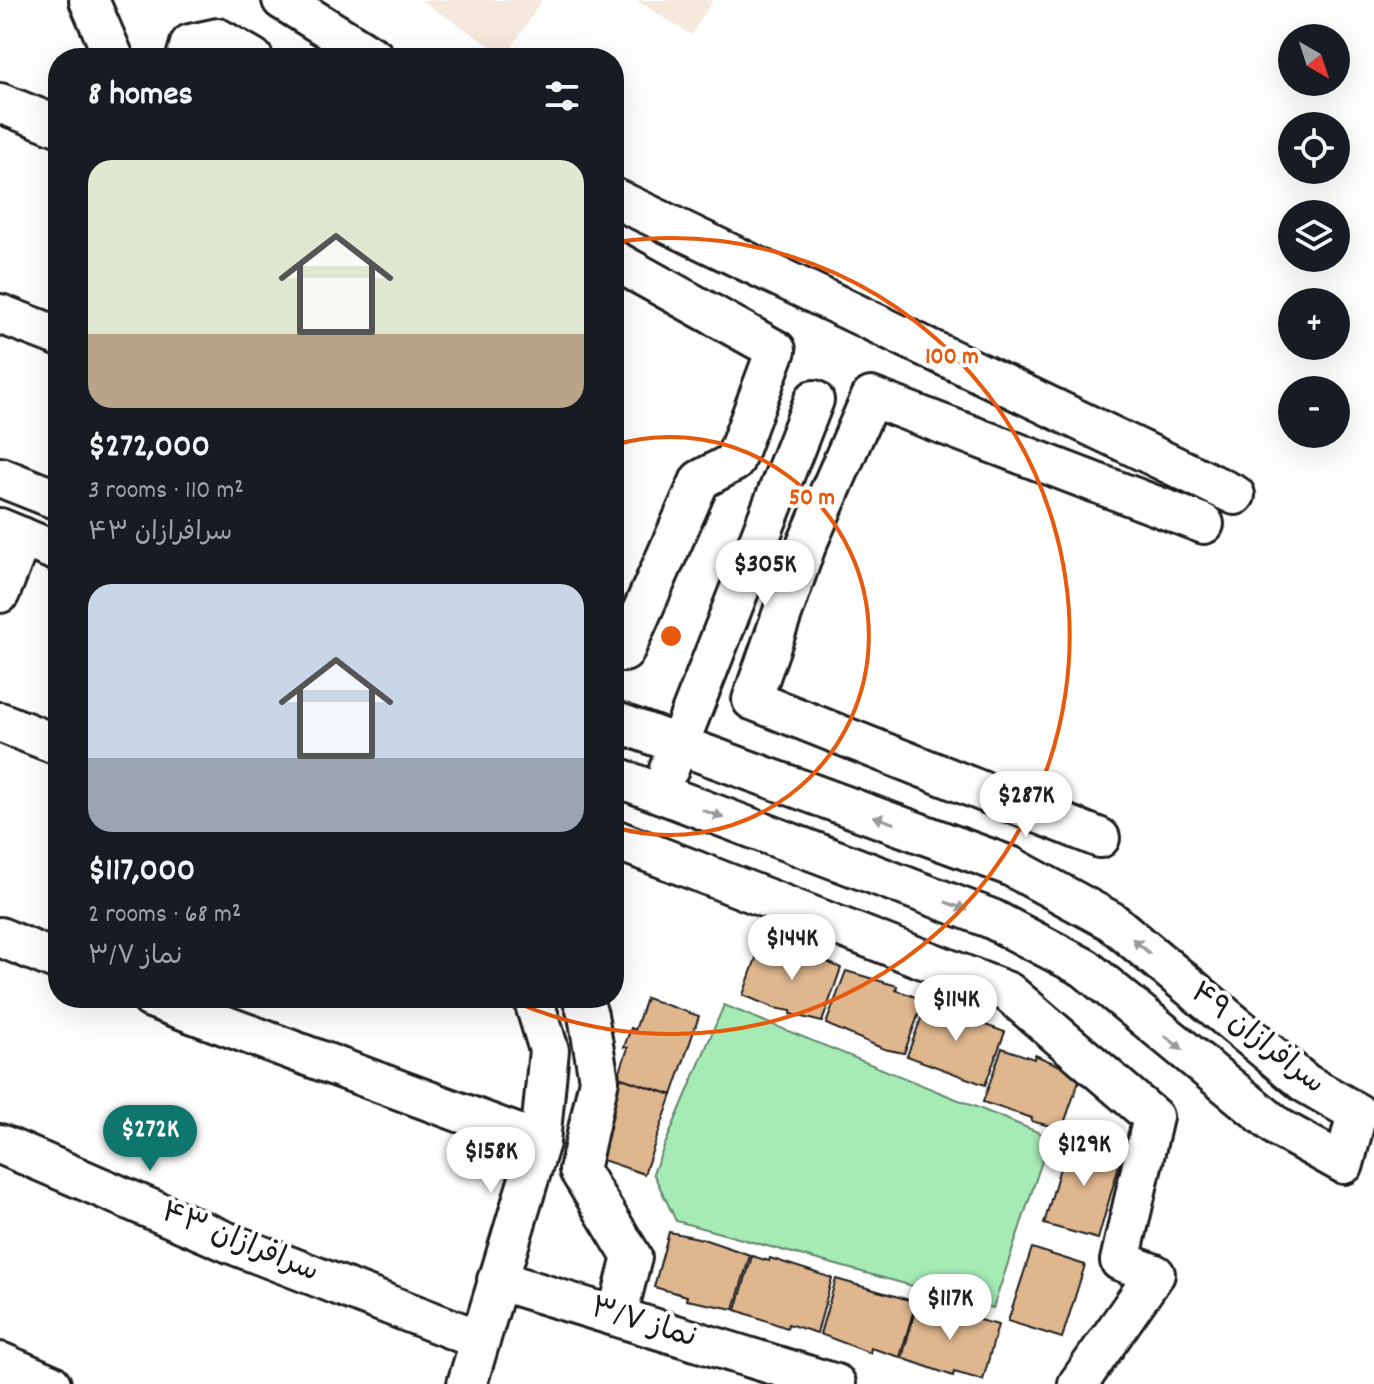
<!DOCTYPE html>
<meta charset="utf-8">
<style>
body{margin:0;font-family:Dekko,"Playpen Sans Arabic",sans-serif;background:#20242c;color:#f1f3f6;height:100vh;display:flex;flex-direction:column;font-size:30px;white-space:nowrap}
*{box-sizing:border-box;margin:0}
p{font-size:26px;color:#9ea1a6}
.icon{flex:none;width:44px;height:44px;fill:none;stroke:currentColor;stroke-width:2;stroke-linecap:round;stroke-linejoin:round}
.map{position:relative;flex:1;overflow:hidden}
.panel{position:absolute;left:48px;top:48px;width:576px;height:960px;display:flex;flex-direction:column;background:#171b24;border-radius:32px;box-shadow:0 8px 32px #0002}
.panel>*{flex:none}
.needle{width:52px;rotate:141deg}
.buttons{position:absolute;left:1278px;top:24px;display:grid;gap:16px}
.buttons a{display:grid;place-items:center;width:72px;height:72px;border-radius:50%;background:#171b24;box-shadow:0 8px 32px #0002;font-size:40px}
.price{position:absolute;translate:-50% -68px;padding:0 18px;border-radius:28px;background:#fff;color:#222;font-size:26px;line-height:52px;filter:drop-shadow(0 2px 4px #0008)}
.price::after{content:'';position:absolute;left:50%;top:48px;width:24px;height:18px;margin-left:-12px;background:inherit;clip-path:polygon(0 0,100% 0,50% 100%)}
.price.selected{background:#0f766e;color:#fff}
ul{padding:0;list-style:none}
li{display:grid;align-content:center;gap:16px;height:424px;padding:0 40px}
li span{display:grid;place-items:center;height:248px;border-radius:24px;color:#555}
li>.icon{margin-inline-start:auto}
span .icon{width:144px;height:144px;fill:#fffc;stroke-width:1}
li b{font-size:34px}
h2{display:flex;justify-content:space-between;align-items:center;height:96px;padding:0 40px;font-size:34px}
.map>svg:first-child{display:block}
.built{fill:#f5e9dd}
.green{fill:#a6ebb6;stroke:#618469;stroke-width:2}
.building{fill:#dfb78f;stroke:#1c1c1c;stroke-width:2}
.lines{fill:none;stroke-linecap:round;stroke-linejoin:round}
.minor-casing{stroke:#1c1c1c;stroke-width:44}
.minor{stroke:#fff;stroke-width:38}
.oneway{fill:#999}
.ring{fill:none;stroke:#e8590c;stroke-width:4}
.labels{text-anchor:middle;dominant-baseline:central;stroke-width:8;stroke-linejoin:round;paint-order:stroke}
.street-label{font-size:30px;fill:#1c1c1c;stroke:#fff}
.centre{fill:#e8590c;stroke:#fff;stroke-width:4}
.ring-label{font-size:24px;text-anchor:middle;font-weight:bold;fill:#e8590c;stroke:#fff;stroke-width:8;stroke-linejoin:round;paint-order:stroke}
</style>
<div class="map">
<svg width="1374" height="1384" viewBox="0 0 1374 1384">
<rect width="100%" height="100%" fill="#fff"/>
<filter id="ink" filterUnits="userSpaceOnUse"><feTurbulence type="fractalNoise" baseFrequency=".0125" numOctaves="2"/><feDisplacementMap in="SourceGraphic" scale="16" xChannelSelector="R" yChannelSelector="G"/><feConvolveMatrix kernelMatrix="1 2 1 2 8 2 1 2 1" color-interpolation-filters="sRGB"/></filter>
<g filter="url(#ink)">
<!-- built -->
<g class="built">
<path d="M420 0H542L506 56Z"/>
<path d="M636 0H713L691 35Z"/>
</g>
<!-- green -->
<path class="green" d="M724 1005 1050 1137 993 1308 676 1221 653 1173Z"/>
<!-- building -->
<g class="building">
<path d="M762 941 794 952 795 948 841 968 822 1022 790 1014 791 1011 774 1008 743 995Z"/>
<path d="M846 971 897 986 896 990 924 1000 904 1053 884 1049 826 1024Z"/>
<path d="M646 998 699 1016 672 1095 618 1077 628 1048 624 1047 631 1028 635 1030Z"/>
<path d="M927 1003 978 1018 977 1022 1005 1032 985 1085 907 1056Z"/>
<path d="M1002 1048 1034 1059 1035 1055 1081 1075 1062 1129 1031 1121 1032 1118 983 1102Z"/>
<path d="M618 1077 672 1095 644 1174 591 1156Z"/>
<path d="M1069 1136 1123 1151 1098 1239 1044 1224Z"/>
<path d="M669 1232 703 1239 750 1255 734 1309 686 1300 687 1296 654 1287Z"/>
<path d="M1032 1248 1085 1265 1062 1338 1008 1321Z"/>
<path d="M752 1256 769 1261 770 1258 832 1278 817 1333 788 1324 787 1328 736 1310Z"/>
<path d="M836 1279 916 1302 900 1357 871 1348 870 1353 820 1334Z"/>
<path d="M917 1303 951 1309 950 1312 998 1325 983 1380 954 1372 953 1376 902 1358Z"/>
</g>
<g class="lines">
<!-- minor casing -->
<g class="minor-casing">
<g id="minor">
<path d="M89 0 114 58"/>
<path d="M282 0 375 58"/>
<path d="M186 58 190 44 218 38 253 58"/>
<path d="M0 103 58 126"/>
<path d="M614 198 1235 495"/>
<path d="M614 260 776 350 734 462 700 480 624 652 614 648"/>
<path d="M0 314 58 336"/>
<path d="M0 477 58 500"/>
<path d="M0 528 58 552"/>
<path d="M0 593 22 537"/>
<path d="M614 721 1010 866 1111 921 1305 1083 1357 1113 1344 1164 1279 1128 1085 968 992 919 614 776"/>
<path d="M0 722 58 745"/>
<path d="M669 769 814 400"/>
<path d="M1100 838 752 700 806 546 871 397 1204 524"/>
<path d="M614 839 1008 992 1153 1117 1120 1261 1155 1274 1078 1384"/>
<path d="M0 937 58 961"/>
<path d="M151 998 540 1142"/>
<path d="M582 998 588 1015 599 1080 579 1170 632 1257 617 1316"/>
<path d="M0 1144 232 1244 480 1340"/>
<path d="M497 1280 836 1384"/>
<path d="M0 1362 51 1384"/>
<path d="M467 1384 540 1142 549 1050 533 998"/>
</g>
</g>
<!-- minor -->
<use href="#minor" class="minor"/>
</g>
<!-- one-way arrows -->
<defs><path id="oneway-solid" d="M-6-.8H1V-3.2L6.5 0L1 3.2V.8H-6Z" transform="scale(2)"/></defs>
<g class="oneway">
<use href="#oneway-solid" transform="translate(713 814) rotate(21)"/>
<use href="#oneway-solid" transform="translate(884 820) rotate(-160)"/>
<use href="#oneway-solid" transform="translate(956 906) rotate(21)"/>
<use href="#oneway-solid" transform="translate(1141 946) rotate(-139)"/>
<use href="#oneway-solid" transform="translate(1174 1043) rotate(39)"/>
</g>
</g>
<!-- distance rings -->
<g class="ring">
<path d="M614 445A199 199 0 1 1 614 827"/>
<path d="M616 242A398 398 0 1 1 506 998"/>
</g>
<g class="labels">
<!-- street labels -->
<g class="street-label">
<text transform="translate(1256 1040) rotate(38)">سرافرازان ۴۹</text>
<text transform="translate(239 1244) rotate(22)">سرافرازان ۴۳</text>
<text transform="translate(643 1325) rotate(17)">نماز ۳/۷</text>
</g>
</g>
<circle cx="671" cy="636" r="12" class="centre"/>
<g class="ring-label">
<text x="952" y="363">100 m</text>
<text x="812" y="504">50 m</text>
</g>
</svg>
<div class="buttons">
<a><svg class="needle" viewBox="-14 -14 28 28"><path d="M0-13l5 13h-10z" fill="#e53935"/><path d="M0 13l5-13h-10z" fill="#9ea1a6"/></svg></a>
<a><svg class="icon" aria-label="locate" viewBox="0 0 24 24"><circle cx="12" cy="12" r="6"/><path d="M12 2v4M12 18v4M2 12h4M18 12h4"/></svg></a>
<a><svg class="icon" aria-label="layers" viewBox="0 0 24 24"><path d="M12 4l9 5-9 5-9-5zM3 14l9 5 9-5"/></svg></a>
<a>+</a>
<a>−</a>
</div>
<b class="price" style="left:765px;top:608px">$305K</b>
<b class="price" style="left:1026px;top:839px">$287K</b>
<b class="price" style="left:792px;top:982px">$144K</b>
<b class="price" style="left:956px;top:1043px">$114K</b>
<b class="price selected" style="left:150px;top:1173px">$272K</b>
<b class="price" style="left:1084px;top:1188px">$129K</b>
<b class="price" style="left:491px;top:1195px">$158K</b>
<b class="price" style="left:950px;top:1342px">$117K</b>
<section class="panel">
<h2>8 homes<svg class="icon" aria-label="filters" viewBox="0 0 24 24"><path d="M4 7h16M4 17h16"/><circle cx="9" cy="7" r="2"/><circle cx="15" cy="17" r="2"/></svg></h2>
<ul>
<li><span style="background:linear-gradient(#dfe7d0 70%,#b9a48a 0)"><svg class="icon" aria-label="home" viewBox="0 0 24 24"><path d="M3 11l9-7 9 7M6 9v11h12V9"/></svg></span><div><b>$272,000</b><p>3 rooms · 110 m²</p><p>سرافرازان ۴۳</p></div></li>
<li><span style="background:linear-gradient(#c9d6e8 70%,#9aa5b1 0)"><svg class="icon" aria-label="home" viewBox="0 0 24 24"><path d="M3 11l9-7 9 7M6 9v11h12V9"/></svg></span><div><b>$117,000</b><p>2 rooms · 68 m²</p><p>نماز ۳/۷</p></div></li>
</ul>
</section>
</div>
